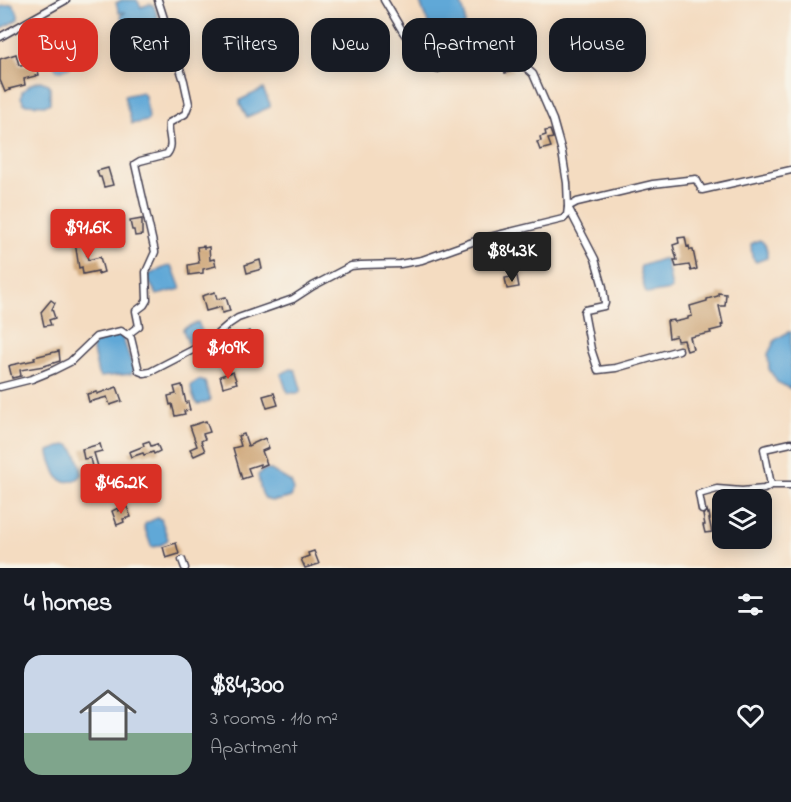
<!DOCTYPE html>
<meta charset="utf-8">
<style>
body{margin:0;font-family:"Indie Flower",sans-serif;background:#20242c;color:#f1f3f6;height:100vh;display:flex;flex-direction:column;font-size:22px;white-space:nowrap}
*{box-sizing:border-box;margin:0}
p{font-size:20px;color:#9ea1a6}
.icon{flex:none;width:33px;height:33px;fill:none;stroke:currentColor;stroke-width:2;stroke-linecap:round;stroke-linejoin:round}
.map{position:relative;height:568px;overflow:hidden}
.panel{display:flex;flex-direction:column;background:#171b24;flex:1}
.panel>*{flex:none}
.hud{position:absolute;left:18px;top:18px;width:756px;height:54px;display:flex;gap:12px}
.tools{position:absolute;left:712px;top:489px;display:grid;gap:12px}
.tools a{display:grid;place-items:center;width:60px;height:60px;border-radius:12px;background:#171b24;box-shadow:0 3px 15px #0003;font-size:30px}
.price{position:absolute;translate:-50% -51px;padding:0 14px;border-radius:6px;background:#d93025;color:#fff;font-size:20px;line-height:39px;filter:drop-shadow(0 2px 3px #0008)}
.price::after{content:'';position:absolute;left:50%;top:36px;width:18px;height:14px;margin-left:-9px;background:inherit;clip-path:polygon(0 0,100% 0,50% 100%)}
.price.on{background:#222;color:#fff}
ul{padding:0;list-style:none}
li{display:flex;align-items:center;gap:18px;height:150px;padding:0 24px}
li span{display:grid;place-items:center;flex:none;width:168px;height:120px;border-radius:18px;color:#555}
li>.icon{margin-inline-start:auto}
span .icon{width:72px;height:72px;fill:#fffc;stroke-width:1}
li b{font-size:26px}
h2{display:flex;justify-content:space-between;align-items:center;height:72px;padding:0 24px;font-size:26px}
.pill{padding:0 21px;border-radius:18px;background:#171b24;box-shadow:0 3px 15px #0003;font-size:21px;line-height:54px}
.pill.on{background:#d93025;color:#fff}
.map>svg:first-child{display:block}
.water{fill:#60a8d7;stroke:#416589;stroke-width:1.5}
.building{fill:#cea678}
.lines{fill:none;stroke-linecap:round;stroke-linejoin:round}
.minor-casing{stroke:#423e4f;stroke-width:9}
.minor{stroke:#fff;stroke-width:6}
</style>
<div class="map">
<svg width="791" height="568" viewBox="0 0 791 568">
<rect width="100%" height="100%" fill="#f7f3e8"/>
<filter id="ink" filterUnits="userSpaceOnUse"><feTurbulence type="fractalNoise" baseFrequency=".0167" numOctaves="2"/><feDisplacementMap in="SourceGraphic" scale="12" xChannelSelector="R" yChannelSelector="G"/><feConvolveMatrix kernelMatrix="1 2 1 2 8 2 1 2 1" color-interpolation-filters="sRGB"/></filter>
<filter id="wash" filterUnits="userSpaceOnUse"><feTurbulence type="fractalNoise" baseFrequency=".008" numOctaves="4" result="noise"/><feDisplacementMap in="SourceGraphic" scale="24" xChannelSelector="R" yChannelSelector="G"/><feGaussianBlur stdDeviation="1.35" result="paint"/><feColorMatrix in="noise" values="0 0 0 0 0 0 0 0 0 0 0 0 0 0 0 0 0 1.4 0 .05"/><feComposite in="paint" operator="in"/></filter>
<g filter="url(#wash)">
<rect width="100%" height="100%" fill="#f4dcc1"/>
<!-- water -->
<g class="water">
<path d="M122 0H137L141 7 150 4 154 6 167 43 166 46 140 52 131 31 127 30 121 16V15L126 12 119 13 116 3Z"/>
<path d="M419 0H460L465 15V25L438 39 434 38Z"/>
<path d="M11 4C16 6 19 14 18 19L1 29 0 28V7Z"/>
<path d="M61 37 64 39 70 67 69 68 58 71 55 68 50 51 45 44V41L49 39Z"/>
<path d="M40 81 49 84 50 87V103L46 105 24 104 21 97 22 92 31 84Z"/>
<path d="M263 89 270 104V107L247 117 240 104V100Z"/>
<path d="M142 92 145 96 149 118 147 121 132 124 124 96Z"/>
<path d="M80 213 83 217 84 226C80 230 73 234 66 230L65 223C68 218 73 214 80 213Z"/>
<path d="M759 240C766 242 768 251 767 258L756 262 752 257 751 244Z"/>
<path d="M662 259H666L667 263 672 289 670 290 647 294 645 291 640 269 641 266Z"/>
<path d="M170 265 173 268 181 289 157 295 148 280V275Z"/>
<path d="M198 322 204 336 205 340 190 348 183 330 184 328Z"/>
<path d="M788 332H791V389L777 382 769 369 768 354 775 340Z"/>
<path d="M119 334 123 339 134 370 131 374 100 377 98 374 92 346 101 339Z"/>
<path d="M291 369 295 370 296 372 301 389 299 393H289L286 389 281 374Z"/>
<path d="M199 380 205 382 210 398 209 402 198 404C193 400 191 391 191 385Z"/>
<path d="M65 445H69C77 451 81 464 82 474 78 479 81 477 75 480 61 485 57 478 53 466 51 461 49 457 49 451Z"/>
<path d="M264 470H271L291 482 294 490 291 497C265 505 262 502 258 475Z"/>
<path d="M150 481 153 492 134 498 131 485Z"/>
<path d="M157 518 161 519 168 539C165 544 159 546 153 547L151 546 144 526 146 523Z"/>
</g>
<g id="blocks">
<!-- building -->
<g class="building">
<path d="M503 51 509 66 511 65 513 71 505 73 501 59 482 66 480 61Z"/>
<path d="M16 54 19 65H21V66L36 62 39 75 24 79 25 85 9 89 10 90 5 92 0 80V59Z"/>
<path d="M550 130 553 138 548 139 551 147 540 150 537 142 541 141 540 137 546 135 545 131Z"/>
<path d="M108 168 113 185 104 187 101 177H99L97 171Z"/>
<path d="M142 219V235L135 236 134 230H132L130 221Z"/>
<path d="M685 237 687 247 689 246 690 250H693L697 269 691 271 689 265 676 267 674 260H677L673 245 679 243 678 238Z"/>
<path d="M84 240 88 260 100 257 104 272 98 274V271L83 274 82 267 79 268 75 242Z"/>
<path d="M204 246V248L209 247 210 260 214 259 216 266 203 269V273L189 275 188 265 199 263 197 247Z"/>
<path d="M260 260 262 269 247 273 245 265Z"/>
<path d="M517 276 519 287 507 289 505 278Z"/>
<path d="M215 292 217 299 226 297 230 311 222 313 221 307 206 311 202 296Z"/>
<path d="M718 293 726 294 725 306H719L723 324 721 325 722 328 710 331 711 333 690 337 693 349 687 351 684 340 677 341 676 336 669 338 667 321 674 320V322L688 319V317L692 316 690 306 707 301V299L718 296Z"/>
<path d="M51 300 55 303 52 309 55 318 49 320 51 325 44 326 41 312Z"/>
<path d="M249 331 255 343 242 349 236 337Z"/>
<path d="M59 351 60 361 44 366 20 370 21 376 12 378 9 366 11 365 35 360 34 357Z"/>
<path d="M233 372 237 383 223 387 220 376Z"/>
<path d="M182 385 186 403 188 402 190 410 184 411 185 414 175 416 172 404 170 405 168 396 176 394 174 387Z"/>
<path d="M117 387 122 401 110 405 107 397 89 402 87 394 97 392V394Z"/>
<path d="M274 393 278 405 267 408 263 396Z"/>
<path d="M206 421 210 432 203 434 205 439 201 441 205 451 194 456 190 449 197 446 190 426Z"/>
<path d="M244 434 248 446 265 438 269 448 262 451 267 464 260 467V464L248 468 251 476 242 479 233 448 241 446 238 436Z"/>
<path d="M149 441 151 446 157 444 160 451 154 454 153 452 144 455 143 453 131 457 129 452 144 446 143 443Z"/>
<path d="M100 444 102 451 94 453 99 470 93 471 90 458 84 459 82 449Z"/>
<path d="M127 507 131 517 123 519 124 522 117 525 112 511 118 508V511Z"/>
<path d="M707 510 708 514 709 513 710 519H709L712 532 705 533 703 525H705L703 515Z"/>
<path d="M176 543 179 554 166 558 163 547Z"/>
<path d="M314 551 319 564 305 568 301 559 309 556 308 553Z"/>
</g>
</g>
</g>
<g filter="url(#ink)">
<use href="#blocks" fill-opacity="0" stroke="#423e4f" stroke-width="1.5"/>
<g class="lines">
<!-- minor casing -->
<g class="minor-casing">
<g id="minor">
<path d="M384 0 403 32 428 67 437 69 505 45 509 48 515 61 524 66 533 74 553 120 562 152 567 183 568 207 595 259 603 287 605 303 604 306 585 310 584 312 591 349 598 370 616 368 679 350"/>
<path d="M0 37 66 0"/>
<path d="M127 335 139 326 136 311 144 305 147 300 146 272 155 252 135 164 140 161 167 154C175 144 167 134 169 123L185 114 189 104 184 81 158 0"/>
<path d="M0 387 32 379 54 370 70 362 96 337 121 331 131 338 139 371 144 373 150 372 208 342 229 324 238 318 293 299 313 286 351 266 361 265 400 264 422 260 481 239 563 219 567 215 568 207 577 202 653 184 696 179 702 190 791 170"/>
<path d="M771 485 764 449 791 443"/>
<path d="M702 510 699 494 717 489 742 491 764 489 771 485H791"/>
<path d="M182 560 185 568"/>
</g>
</g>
<!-- minor -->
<use href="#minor" class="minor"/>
</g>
</g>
</svg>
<div class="tools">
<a><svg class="icon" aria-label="layers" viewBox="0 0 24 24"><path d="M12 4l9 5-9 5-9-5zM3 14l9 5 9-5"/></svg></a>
</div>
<b class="price" style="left:88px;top:260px">$91.6K</b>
<b class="price on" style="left:512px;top:283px">$84.3K</b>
<b class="price" style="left:228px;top:380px">$109K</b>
<b class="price" style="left:121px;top:515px">$46.2K</b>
<div class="hud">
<a class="pill on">Buy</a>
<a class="pill">Rent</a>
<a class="pill">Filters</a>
<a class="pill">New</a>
<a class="pill">Apartment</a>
<a class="pill">House</a>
</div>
</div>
<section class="panel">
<h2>4 homes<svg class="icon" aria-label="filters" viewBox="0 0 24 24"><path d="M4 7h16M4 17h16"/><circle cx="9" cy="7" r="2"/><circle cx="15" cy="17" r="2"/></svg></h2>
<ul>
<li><span style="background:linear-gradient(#c9d6e8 65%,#7fa58c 0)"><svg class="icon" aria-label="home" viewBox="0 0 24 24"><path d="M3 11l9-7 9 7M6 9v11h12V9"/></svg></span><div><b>$84,300</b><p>3 rooms · 110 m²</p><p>Apartment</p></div><svg class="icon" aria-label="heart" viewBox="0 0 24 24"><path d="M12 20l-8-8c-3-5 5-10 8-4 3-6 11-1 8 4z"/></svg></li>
</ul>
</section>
